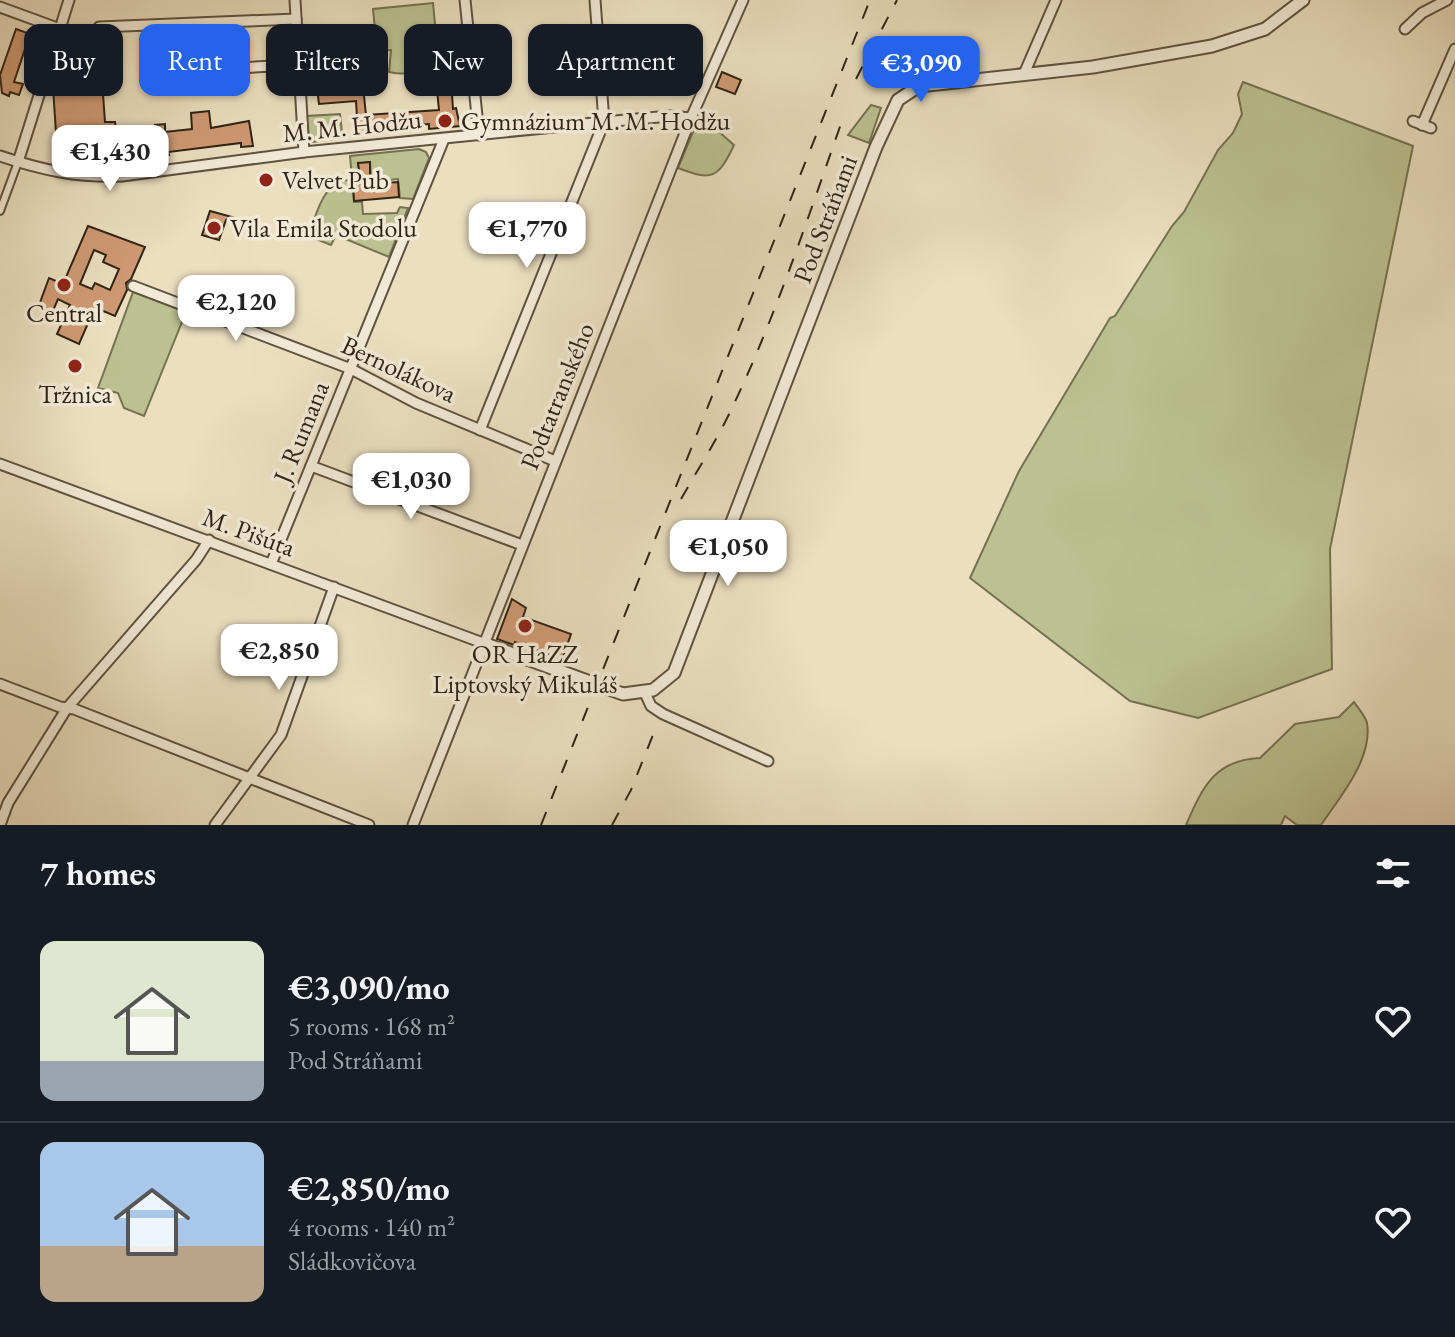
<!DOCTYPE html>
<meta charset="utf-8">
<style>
body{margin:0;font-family:"EB Garamond",serif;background:#20242c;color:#f1f3f6;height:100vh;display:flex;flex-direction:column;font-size:30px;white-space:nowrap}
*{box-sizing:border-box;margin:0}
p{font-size:26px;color:#9ea1a6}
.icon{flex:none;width:44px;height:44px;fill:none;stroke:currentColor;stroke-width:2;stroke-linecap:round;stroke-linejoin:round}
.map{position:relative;height:825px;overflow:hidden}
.sheet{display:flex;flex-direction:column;background:#171b24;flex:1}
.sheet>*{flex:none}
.guide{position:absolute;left:24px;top:24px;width:800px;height:72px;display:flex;gap:16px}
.price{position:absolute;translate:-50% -68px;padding:0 18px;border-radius:16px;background:#fff;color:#222;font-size:26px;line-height:52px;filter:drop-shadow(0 2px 4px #0008)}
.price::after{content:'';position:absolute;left:50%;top:48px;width:24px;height:18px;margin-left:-12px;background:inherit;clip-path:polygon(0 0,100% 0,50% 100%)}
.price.active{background:#2563eb;color:#fff}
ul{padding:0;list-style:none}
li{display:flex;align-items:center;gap:24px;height:200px;padding:0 40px}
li+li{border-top:2px solid #363941}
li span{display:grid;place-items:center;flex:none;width:224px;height:160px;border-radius:16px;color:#555}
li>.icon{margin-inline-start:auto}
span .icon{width:96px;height:96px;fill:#fffc;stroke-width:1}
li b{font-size:34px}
h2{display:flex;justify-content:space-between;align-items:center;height:96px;padding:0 40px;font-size:34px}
.pill{padding:0 28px;border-radius:16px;background:#171b24;box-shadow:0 2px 6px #0004;font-size:28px;line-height:72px}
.pill.active{background:#2563eb;color:#fff}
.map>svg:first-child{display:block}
.green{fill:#bbc190;stroke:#757253;stroke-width:2}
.building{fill:#cf9a73;stroke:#2f2416;stroke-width:2;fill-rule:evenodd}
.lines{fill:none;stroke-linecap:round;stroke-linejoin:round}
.pedestrian-casing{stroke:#5e5340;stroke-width:10}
.minor-casing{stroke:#5e5340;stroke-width:13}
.tertiary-casing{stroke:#5e5340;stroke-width:15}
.pedestrian{stroke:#f2ead6;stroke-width:6}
.minor{stroke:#f2ead6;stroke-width:9}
.tertiary{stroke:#f2ead6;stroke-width:11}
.rail{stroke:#2f2416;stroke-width:2;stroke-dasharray:14 14;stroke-linecap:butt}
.poi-dot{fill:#8f2418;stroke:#f2ead6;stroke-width:3}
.labels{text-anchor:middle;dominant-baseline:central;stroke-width:7;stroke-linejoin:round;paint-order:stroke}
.poi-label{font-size:26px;fill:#2f2416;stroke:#f2ead6;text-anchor:start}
.street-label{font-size:26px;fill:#2f2416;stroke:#f2ead6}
</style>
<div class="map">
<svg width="1455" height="825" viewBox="0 0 1455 825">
<rect width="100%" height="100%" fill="#ebdfc0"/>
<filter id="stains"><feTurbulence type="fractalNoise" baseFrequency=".0025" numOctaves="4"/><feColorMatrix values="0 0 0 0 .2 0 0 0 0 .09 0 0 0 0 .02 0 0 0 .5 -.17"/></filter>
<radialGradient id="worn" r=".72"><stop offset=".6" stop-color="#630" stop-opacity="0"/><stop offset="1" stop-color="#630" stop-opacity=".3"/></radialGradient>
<!-- green -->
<g class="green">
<path d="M433 3 437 45 410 48H436C430 70 410 77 389 72L391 50 377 51 373 9Z"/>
<path d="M1243 82 1413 146 1330 549 1332 669 1198 718 1130 701 970 578 1019 471 1110 318 1115 316 1172 226 1184 212 1218 150 1233 133 1242 114 1238 94Z"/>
<path d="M871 105 881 108 869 143 848 135Z"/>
<path d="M340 114 342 132 335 133 336 139 313 142 309 138 306 116Z"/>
<path d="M704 117 711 118 709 123 734 145C718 179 712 181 678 168L697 122Z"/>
<path d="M419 149 426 152 429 158 413 199 400 198 398 179 368 182 371 178 370 162 358 164 361 182 353 184 354 202H362L363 214 397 213 400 207 408 208 389 257 336 235 331 245 308 236C319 210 320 184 352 179L350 156Z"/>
<path d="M133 292 186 312 144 416 124 408 118 393 98 388Z"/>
<path d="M1354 702C1358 708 1366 717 1367 723 1373 759 1339 798 1321 825H1297L1285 816 1281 825H1186C1203 786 1215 760 1260 758L1295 724 1339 717Z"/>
</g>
<!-- building -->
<g class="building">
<path d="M16 29 30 34 14 82 23 84 19 95 10 92 9 96 2 93 0 75Z"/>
<path d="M722 72 741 80 735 94 716 87Z"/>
<path d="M98 77V80H102L105 122H115L118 159 58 162 53 88 67 87 66 79Z"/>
<path d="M451 79 453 109 456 108 460 126 429 129V124L376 128 377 133 358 134 356 101 319 104 317 89 363 86 366 115 439 110 436 80Z"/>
<path d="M209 111 211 128 249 121 253 146 241 147V143L168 152 169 155 158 157 155 125 165 124V132L192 129 191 113Z"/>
<path d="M370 162V184L398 182 399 197 354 201 353 184H361L358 163Z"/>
<path d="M210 211 232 217 226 220 219 240 202 235Z"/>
<path d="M88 226 145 247 131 279 126 283 127 290 115 316 101 310 98 317 92 314 79 344 57 334 70 305 58 299 52 313 38 308 49 278 63 284ZM94 250 106 255 103 262 119 269 110 290 95 283 92 289 80 284Z"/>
<path d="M512 599 526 608 523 617 571 634 562 660 515 642 514 645 497 639Z"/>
</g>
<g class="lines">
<!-- pedestrian casing -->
<g class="pedestrian-casing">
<path id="pedestrian" d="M0 211 18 162"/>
</g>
<!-- minor casing -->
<g class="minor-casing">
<g id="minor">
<path d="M295 0 304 152"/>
<path d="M465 0 479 135"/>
<path d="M0 7 60 29"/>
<path d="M185 24 187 71 273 66"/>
<path d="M99 27 296 19"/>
<path d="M1405 29 1422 13 1447 0"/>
<path d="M1024 74 1056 0"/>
<path d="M1413 121 1431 128"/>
<path d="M1422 125 1455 49"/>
<path d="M0 156C41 170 79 178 122 176L304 152 604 122 670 116 691 118"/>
<path d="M18 162 69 0"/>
<path d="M133 286 351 369 416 403 555 461"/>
<path d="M480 430 604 122 595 0"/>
<path d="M0 464 483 643"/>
<path d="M311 466 522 545"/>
<path d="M271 564 444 139"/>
<path d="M0 684 60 707 74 709 369 825"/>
<path d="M645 693 651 706 663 714 768 761"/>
<path d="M0 825 8 803 67 708 196 560 209 540"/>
<path d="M215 825 281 735 334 587"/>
<path d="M413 825 691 118 743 0"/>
</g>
</g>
<!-- tertiary casing -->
<g class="tertiary-casing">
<path id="tertiary" d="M483 643 623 694 653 690 674 673 876 147 898 100 919 86 1093 67 1212 46 1265 29 1303 0"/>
</g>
<!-- pedestrian -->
<use href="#pedestrian" class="pedestrian"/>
<!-- minor -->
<use href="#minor" class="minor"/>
<!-- tertiary -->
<use href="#tertiary" class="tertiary"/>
<!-- rail -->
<g class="rail">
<path d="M856 79 897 0"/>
<path d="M681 499C698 469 717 440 732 408 776 316 808 217 842 121"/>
<path d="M541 825 870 0"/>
<path d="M612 825 631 790 655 730"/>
</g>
</g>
<!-- markers -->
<g class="poi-dot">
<circle cx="445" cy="121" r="8"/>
<circle cx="266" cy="180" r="8"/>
<circle cx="214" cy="228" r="8"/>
<circle cx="64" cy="285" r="8"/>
<circle cx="75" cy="366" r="8"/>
<circle cx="525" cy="626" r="8"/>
</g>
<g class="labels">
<!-- poi labels -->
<g class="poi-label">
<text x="461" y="121">Gymnázium M. M. Hodžu</text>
<text x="282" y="180">Velvet Pub</text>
<text x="230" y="228">Vila Emila Stodolu</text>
<text x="64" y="313" text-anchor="middle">Central</text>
<text x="75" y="394" text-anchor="middle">Tržnica</text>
<text x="525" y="654" text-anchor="middle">OR HaZZ<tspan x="525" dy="30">Liptovský Mikuláš</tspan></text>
</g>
<!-- street labels -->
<g class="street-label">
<text transform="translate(352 126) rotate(-6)">M. M. Hodžu</text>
<text transform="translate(825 219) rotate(-69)">Pod Stráňami</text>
<text transform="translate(399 369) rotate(25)">Bernolákova</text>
<text transform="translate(557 396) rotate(-68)">Podtatranského</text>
<text transform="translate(301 432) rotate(-68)">J. Rumana</text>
<text transform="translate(249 532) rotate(20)">M. Pišúta</text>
</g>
</g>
<rect width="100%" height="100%" filter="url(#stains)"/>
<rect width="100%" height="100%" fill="url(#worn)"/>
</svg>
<b class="price active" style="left:921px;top:104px">€3,090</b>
<b class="price" style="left:110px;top:193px">€1,430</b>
<b class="price" style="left:527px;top:270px">€1,770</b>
<b class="price" style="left:236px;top:343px">€2,120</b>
<b class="price" style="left:411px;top:521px">€1,030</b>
<b class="price" style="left:728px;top:588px">€1,050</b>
<b class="price" style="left:279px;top:692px">€2,850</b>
<div class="guide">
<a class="pill">Buy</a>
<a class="pill active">Rent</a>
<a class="pill">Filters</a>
<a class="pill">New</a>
<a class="pill">Apartment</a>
</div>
</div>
<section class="sheet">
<h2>7 homes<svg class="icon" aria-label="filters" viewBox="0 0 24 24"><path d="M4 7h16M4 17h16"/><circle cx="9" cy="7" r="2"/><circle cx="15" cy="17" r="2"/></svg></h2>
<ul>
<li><span style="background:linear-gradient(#dfe7d0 75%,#9aa5b1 0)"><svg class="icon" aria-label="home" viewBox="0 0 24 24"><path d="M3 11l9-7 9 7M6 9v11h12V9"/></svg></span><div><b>€3,090/mo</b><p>5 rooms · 168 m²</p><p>Pod Stráňami</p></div><svg class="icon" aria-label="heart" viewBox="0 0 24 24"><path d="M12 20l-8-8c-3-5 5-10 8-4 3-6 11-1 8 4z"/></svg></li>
<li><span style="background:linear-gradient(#a9c7e8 65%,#b9a48a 0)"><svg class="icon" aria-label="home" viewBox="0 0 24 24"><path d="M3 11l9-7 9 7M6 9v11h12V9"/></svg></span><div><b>€2,850/mo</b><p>4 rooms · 140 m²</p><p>Sládkovičova</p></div><svg class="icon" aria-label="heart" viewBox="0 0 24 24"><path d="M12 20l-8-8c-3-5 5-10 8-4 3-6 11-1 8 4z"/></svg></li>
</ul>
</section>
